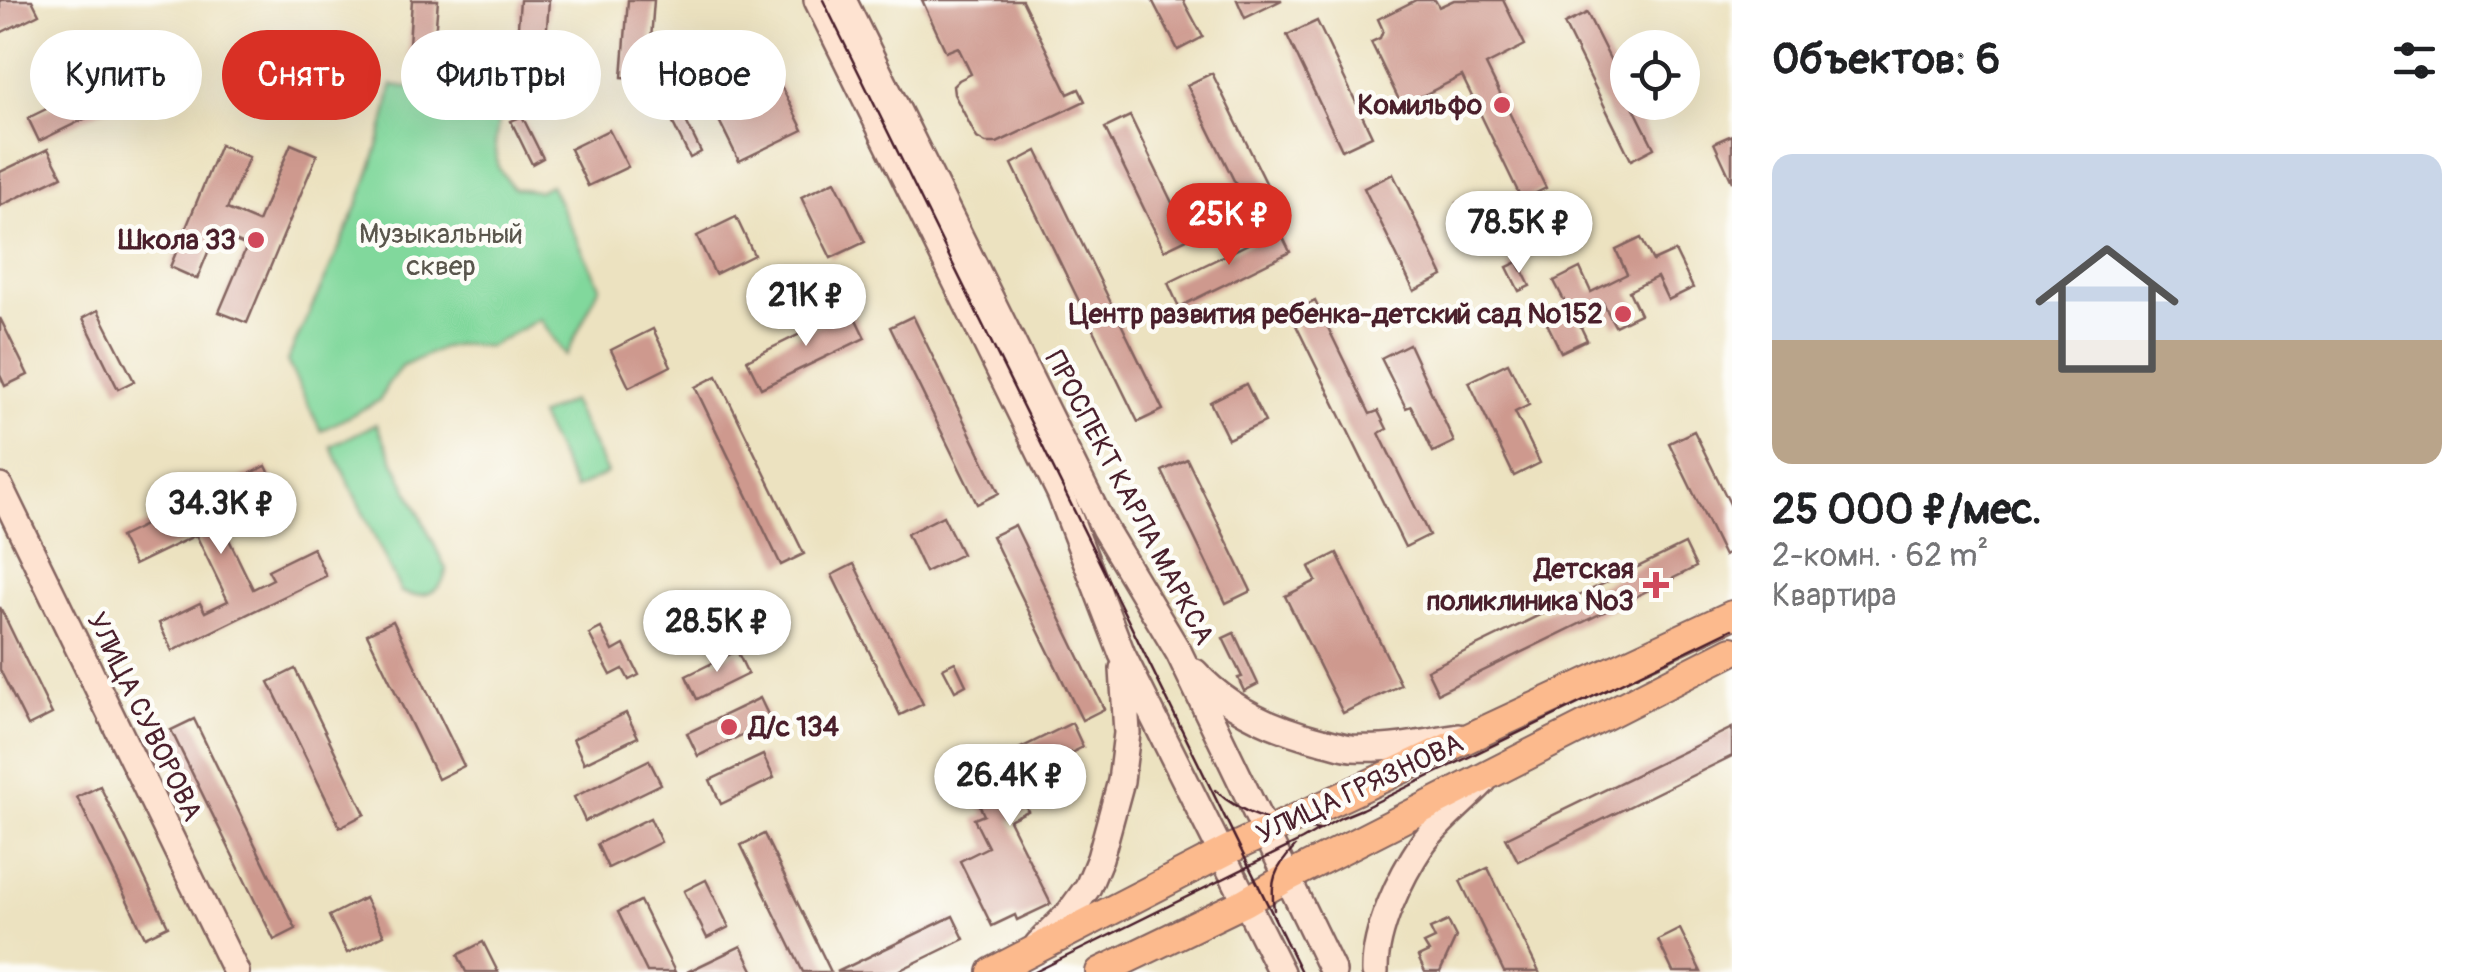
<!DOCTYPE html>
<html lang="ru">
<meta charset="utf-8">
<style>
body{margin:0;font-family:Pangolin,sans-serif;background:#f2f2f2;color:#202124;height:100vh;display:flex;flex-direction:column;font-size:38px;white-space:nowrap}
*{box-sizing:border-box;margin:0}
p{font-size:32px;color:#757577}
.icon{flex:none;width:55px;height:55px;fill:none;stroke:currentColor;stroke-width:2;stroke-linecap:round;stroke-linejoin:round}
.map{position:relative;flex:1;overflow:hidden}
.details{display:flex;flex-direction:column;background:#fff;width:750px}
.details>*{flex:none}
.banner{position:absolute;left:30px;top:30px;width:950px;height:90px;display:flex;gap:20px}
.fabs{position:absolute;left:1610px;top:30px;display:grid;gap:20px}
.fabs a{display:grid;place-items:center;width:90px;height:90px;border-radius:50%;background:#fff;box-shadow:0 10px 40px #0002;font-size:50px}
.price{position:absolute;translate:-50% -85px;padding:0 22px;border-radius:35px;background:#fff;color:#222;font-size:32px;line-height:65px;filter:drop-shadow(0 2px 5px #0008)}
.price::after{content:'';position:absolute;left:50%;top:60px;width:30px;height:22px;margin-left:-15px;background:inherit;clip-path:polygon(0 0,100% 0,50% 100%)}
.price.current{background:#d93025;color:#fff}
ul{padding:0;list-style:none}
li{display:grid;align-content:center;gap:20px;height:530px;padding:0 40px}
li+li{border-top:2px solid #e0e0e0}
li span{display:grid;place-items:center;height:310px;border-radius:20px;color:#555}
li>.icon{margin-inline-start:auto}
span .icon{width:180px;height:180px;fill:#fffc;stroke-width:1}
li b{font-size:42px}
h2{display:flex;justify-content:space-between;align-items:center;height:120px;padding:0 40px;font-size:42px}
.chip{padding:0 35px;border-radius:45px;background:#fff;box-shadow:0 10px 40px #0002;font-size:35px;line-height:90px}
.chip.current{background:#d93025;color:#fff}
main{display:flex;flex:1;min-height:0}
.map>svg:first-child{display:block}
.green{fill:#81d89c;stroke:#667c64;stroke-width:2.5}
.building{fill:#ce998e}
.lines{fill:none;stroke-linecap:round;stroke-linejoin:round}
.secondary-casing{stroke:#83635f;stroke-width:30}
.primary-casing{stroke:#83635f;stroke-width:32}
.secondary{stroke:#fee3d1;stroke-width:25}
.primary{stroke:#fcba8d;stroke-width:28}
.tram{stroke:#4a1f2b;stroke-width:2.5}
.poi-dot{fill:#d1495b;stroke:#fdfcf7;stroke-width:4}
.labels{text-anchor:middle;dominant-baseline:central;stroke-width:9;stroke-linejoin:round;paint-order:stroke}
.poi-label{font-size:28px;font-weight:bold;fill:#4a1f2b;stroke:#fdfcf7;text-anchor:end}
.park-label{font-size:28px;fill:#5a564d;stroke:#fdfcf7}
.street-label{font-size:28px;fill:#4a1f2b;stroke:#fdfcf7}
</style>
<main>
<div class="map">
<svg width="1732" height="972" viewBox="0 0 1732 972">
<rect width="100%" height="100%" fill="#fdfcf7"/>
<filter id="ink" filterUnits="userSpaceOnUse"><feTurbulence type="fractalNoise" baseFrequency=".01" numOctaves="2"/><feDisplacementMap in="SourceGraphic" scale="20" xChannelSelector="R" yChannelSelector="G"/><feConvolveMatrix kernelMatrix="1 2 1 2 8 2 1 2 1" color-interpolation-filters="sRGB"/></filter>
<filter id="wash" filterUnits="userSpaceOnUse"><feTurbulence type="fractalNoise" baseFrequency=".0048" numOctaves="4" result="noise"/><feDisplacementMap in="SourceGraphic" scale="40" xChannelSelector="R" yChannelSelector="G"/><feGaussianBlur stdDeviation="2.25" result="paint"/><feColorMatrix in="noise" values="0 0 0 0 0 0 0 0 0 0 0 0 0 0 0 0 0 1.4 0 .05"/><feComposite in="paint" operator="in"/></filter>
<g filter="url(#wash)">
<rect width="100%" height="100%" fill="#ece2c0"/>
<!-- green -->
<g class="green">
<path d="M392 85 501 99 495 145 498 167 513 188 538 191 550 185 600 286 566 356 540 319 488 347 466 344 441 348 401 367 387 385 380 400 321 431 287 361C327 272 377 182 392 85Z"/>
<path d="M571 401 607 473 575 489 539 416Z"/>
<path d="M376 424 446 569C444 592 422 601 401 592L331 446Z"/>
</g>
<g id="blocks">
<!-- building -->
<g class="building">
<path d="M0 0H32L39 14 0 33Z"/>
<path d="M412 0H438L433 61 408 59Z"/>
<path d="M520 0H549L544 68 515 66Z"/>
<path d="M628 0H654L648 79 622 77Z"/>
<path d="M922 0H1022L1068 94 1079 89 1085 101 997 143H986L977 138 954 94 953 86 959 80 971 74 958 47 946 52Z"/>
<path d="M1152 0H1183L1203 37 1178 50Z"/>
<path d="M1237 0H1282L1245 18Z"/>
<path d="M1416 0H1435L1439 7 1454 0H1503L1525 45 1486 65 1546 188 1522 200 1462 76 1402 106 1371 42 1380 38 1383 30 1378 19Z"/>
<path d="M1587 13 1628 95V102H1631L1654 148 1631 160 1564 24Z"/>
<path d="M1317 21 1372 136 1342 150 1287 35Z"/>
<path d="M134 66 146 89 39 141 28 118Z"/>
<path d="M772 68 803 130 739 161 709 100Z"/>
<path d="M1212 73 1272 195 1247 207 1187 85Z"/>
<path d="M688 98 695 112 684 117 701 152 690 158 666 109Z"/>
<path d="M522 116 543 158 532 164 511 121Z"/>
<path d="M1130 116 1189 238 1164 250 1105 128Z"/>
<path d="M609 130 628 167 588 186 570 149Z"/>
<path d="M1732 135V182L1714 143Z"/>
<path d="M291 144 317 155 247 323 219 312 247 246 216 233 197 279 170 267 220 145 249 157 227 209 258 222Z"/>
<path d="M48 149 62 176 0 206V172Z"/>
<path d="M1037 151 1163 410 1138 422 1012 164Z"/>
<path d="M1393 174 1443 276 1414 291 1364 188Z"/>
<path d="M835 181 865 242 831 258 801 197Z"/>
<path d="M1468 198 1479 221 1468 227 1457 203Z"/>
<path d="M736 217 754 255 715 274 697 236Z"/>
<path d="M1279 229 1290 252 1179 307 1168 283Z"/>
<path d="M1641 238 1653 261 1675 251 1693 288 1668 300 1657 277 1629 291 1640 314 1615 326 1603 303 1576 317 1587 340 1561 352 1543 315 1566 304 1554 281 1580 268 1591 292 1627 274 1616 250Z"/>
<path d="M1518 262 1530 286 1519 291 1507 267Z"/>
<path d="M1315 301 1370 414 1378 411 1387 429 1379 433 1429 535 1405 547 1290 313Z"/>
<path d="M851 309 865 338 761 388 747 360Z"/>
<path d="M98 310 134 381 118 389 83 318Z"/>
<path d="M913 316 999 493 977 504 890 327Z"/>
<path d="M0 318 28 375 5 386 0 375Z"/>
<path d="M653 329 671 366 629 387 611 350Z"/>
<path d="M1409 344 1454 442 1433 452 1411 406 1406 408 1381 358Z"/>
<path d="M1508 363 1529 405 1515 412 1540 463 1514 476 1469 382Z"/>
<path d="M717 376 804 554 781 565 695 387Z"/>
<path d="M1246 384 1265 422 1228 439 1210 402Z"/>
<path d="M1694 431 1732 508V551L1724 556 1669 443Z"/>
<path d="M1187 459 1251 591 1226 603 1162 471Z"/>
<path d="M266 466 280 494 221 523 253 589 273 579 268 570 313 548 326 576 172 651 159 623 200 603 205 612 228 601 196 535 134 565 120 537Z"/>
<path d="M943 516 962 554 925 572 907 534Z"/>
<path d="M1015 525 1104 709 1082 720 992 536Z"/>
<path d="M1685 544 1696 567 1438 693 1427 670Z"/>
<path d="M1337 553 1401 685 1343 713 1285 596 1316 581 1309 567Z"/>
<path d="M854 564 923 704 900 715 832 575Z"/>
<path d="M0 607 52 714 28 726 0 670Z"/>
<path d="M393 621 464 766 438 779 367 634Z"/>
<path d="M601 628 613 651 624 645 639 675 629 680 623 669 611 675 589 634Z"/>
<path d="M1234 633 1258 684 1244 691 1238 678 1242 677 1223 638Z"/>
<path d="M737 651 748 674 697 699 686 676Z"/>
<path d="M955 662 966 685 955 691 943 668Z"/>
<path d="M295 669 365 814 340 827 269 682Z"/>
<path d="M760 698 771 721 698 756 687 733Z"/>
<path d="M626 713 638 737 584 763 573 739Z"/>
<path d="M194 719 296 929 274 940 171 730Z"/>
<path d="M1072 723 1083 747 1014 781 1028 811 1009 820 1051 904 1017 920 1015 915 992 926 960 861 988 847 974 819 984 815 965 775Z"/>
<path d="M1732 728V756L1518 861 1506 838Z"/>
<path d="M763 755 774 778 721 804 710 780Z"/>
<path d="M649 760 661 784 585 821 574 797Z"/>
<path d="M100 786 168 926 145 937 77 797Z"/>
<path d="M650 818 661 842 608 868 597 844Z"/>
<path d="M764 834 831 972H803L741 845Z"/>
<path d="M1488 868 1539 972H1504L1464 889 1460 881Z"/>
<path d="M706 880 729 927 707 938 684 891Z"/>
<path d="M365 898 384 935 347 953 329 916Z"/>
<path d="M640 901 675 972H647L618 912Z"/>
<path d="M953 916 964 939 896 972H837Z"/>
<path d="M1448 921 1456 937 1440 972H1425L1418 957 1429 952 1424 944 1435 939 1430 929Z"/>
<path d="M1680 929 1701 972H1673L1658 940Z"/>
<path d="M483 942 498 972H466L458 955Z"/>
<path d="M741 946 754 972H687Z"/>
</g>
</g>
</g>
<g filter="url(#ink)">
<use href="#blocks" fill-opacity="0" stroke="#83635f" stroke-width="2.5"/>
<g class="lines">
<!-- secondary casing -->
<g class="secondary-casing">
<g id="secondary">
<path d="M817 0 1060 493 1122 654 1281 972"/>
<path d="M843 0 1104 528 1179 653 1333 972"/>
<path d="M0 487 236 972"/>
<path d="M1195 672C1228 709 1274 729 1322 741 1332 743 1342 747 1352 748 1388 750 1424 743 1459 737"/>
<path d="M1038 944 1069 913 1088 887 1100 858 1121 781 1127 733 1123 669"/>
<path d="M1375 972C1374 931 1400 877 1423 843 1438 822 1465 801 1483 782"/>
</g>
</g>
<!-- primary casing -->
<g class="primary-casing">
<g id="primary">
<path d="M992 972 1228 850 1732 615"/>
<path d="M1100 972 1245 902 1288 877 1732 651"/>
</g>
</g>
<!-- secondary -->
<use href="#secondary" class="secondary"/>
<!-- primary -->
<use href="#primary" class="primary"/>
<!-- tram -->
<g class="tram">
<path d="M823 0 1301 972"/>
<path d="M1215 790C1242 816 1284 827 1320 830"/>
<path d="M1274 910C1270 881 1274 869 1295 847"/>
<path d="M1035 972 1302 840 1340 818 1362 809 1732 629"/>
</g>
</g>
</g>
<!-- markers -->
<g class="poi-dot">
<circle cx="1502" cy="105" r="10"/>
<circle cx="256" cy="240" r="10"/>
<circle cx="1623" cy="314" r="10"/>
<path d="M1651 570h10v10h10v10h-10v10h-10v-10h-10v-10h10z"/>
<circle cx="729" cy="727" r="10"/>
</g>
<g class="labels">
<!-- poi labels -->
<g class="poi-label">
<text x="1482" y="105">Комильфо</text>
<text x="236" y="240">Школа 33</text>
<text x="1603" y="314">Центр развития ребенка-детский сад №152</text>
<text x="1634" y="569">Детская<tspan x="1634" dy="32">поликлиника №3</tspan></text>
<text x="749" y="727" text-anchor="start">Д/с 134</text>
</g>
<!-- park labels -->
<g class="park-label">
<text x="441" y="234">Музыкальный<tspan x="441" dy="32">сквер</tspan></text>
</g>
<!-- street labels -->
<g class="street-label">
<text transform="translate(1129 498) rotate(62)">ПРОСПЕКТ КАРЛА МАРКСА</text>
<text transform="translate(144 717) rotate(64)">УЛИЦА СУВОРОВА</text>
<text transform="translate(1360 789) rotate(-25)">УЛИЦА ГРЯЗНОВА</text>
</g>
</g>
</svg>
<div class="fabs">
<a><svg class="icon" aria-label="locate" viewBox="0 0 24 24"><circle cx="12" cy="12" r="6"/><path d="M12 2v4M12 18v4M2 12h4M18 12h4"/></svg></a>
</div>
<b class="price current" style="left:1229px;top:268px">25K ₽</b>
<b class="price" style="left:1519px;top:276px">78.5K ₽</b>
<b class="price" style="left:806px;top:349px">21K ₽</b>
<b class="price" style="left:221px;top:557px">34.3K ₽</b>
<b class="price" style="left:717px;top:675px">28.5K ₽</b>
<b class="price" style="left:1010px;top:829px">26.4K ₽</b>
<div class="banner">
<a class="chip">Купить</a>
<a class="chip current">Снять</a>
<a class="chip">Фильтры</a>
<a class="chip">Новое</a>
</div>
</div>
<section class="details">
<h2>Объектов: 6<svg class="icon" aria-label="filters" viewBox="0 0 24 24"><path d="M4 7h16M4 17h16"/><circle cx="9" cy="7" r="2"/><circle cx="15" cy="17" r="2"/></svg></h2>
<ul>
<li><span style="background:linear-gradient(#c9d6e8 60%,#b9a48a 0)"><svg class="icon" aria-label="home" viewBox="0 0 24 24"><path d="M3 11l9-7 9 7M6 9v11h12V9"/></svg></span><div><b>25 000 ₽/мес.</b><p>2-комн. · 62 m²</p><p>Квартира</p></div></li>
</ul>
</section>
</main>
